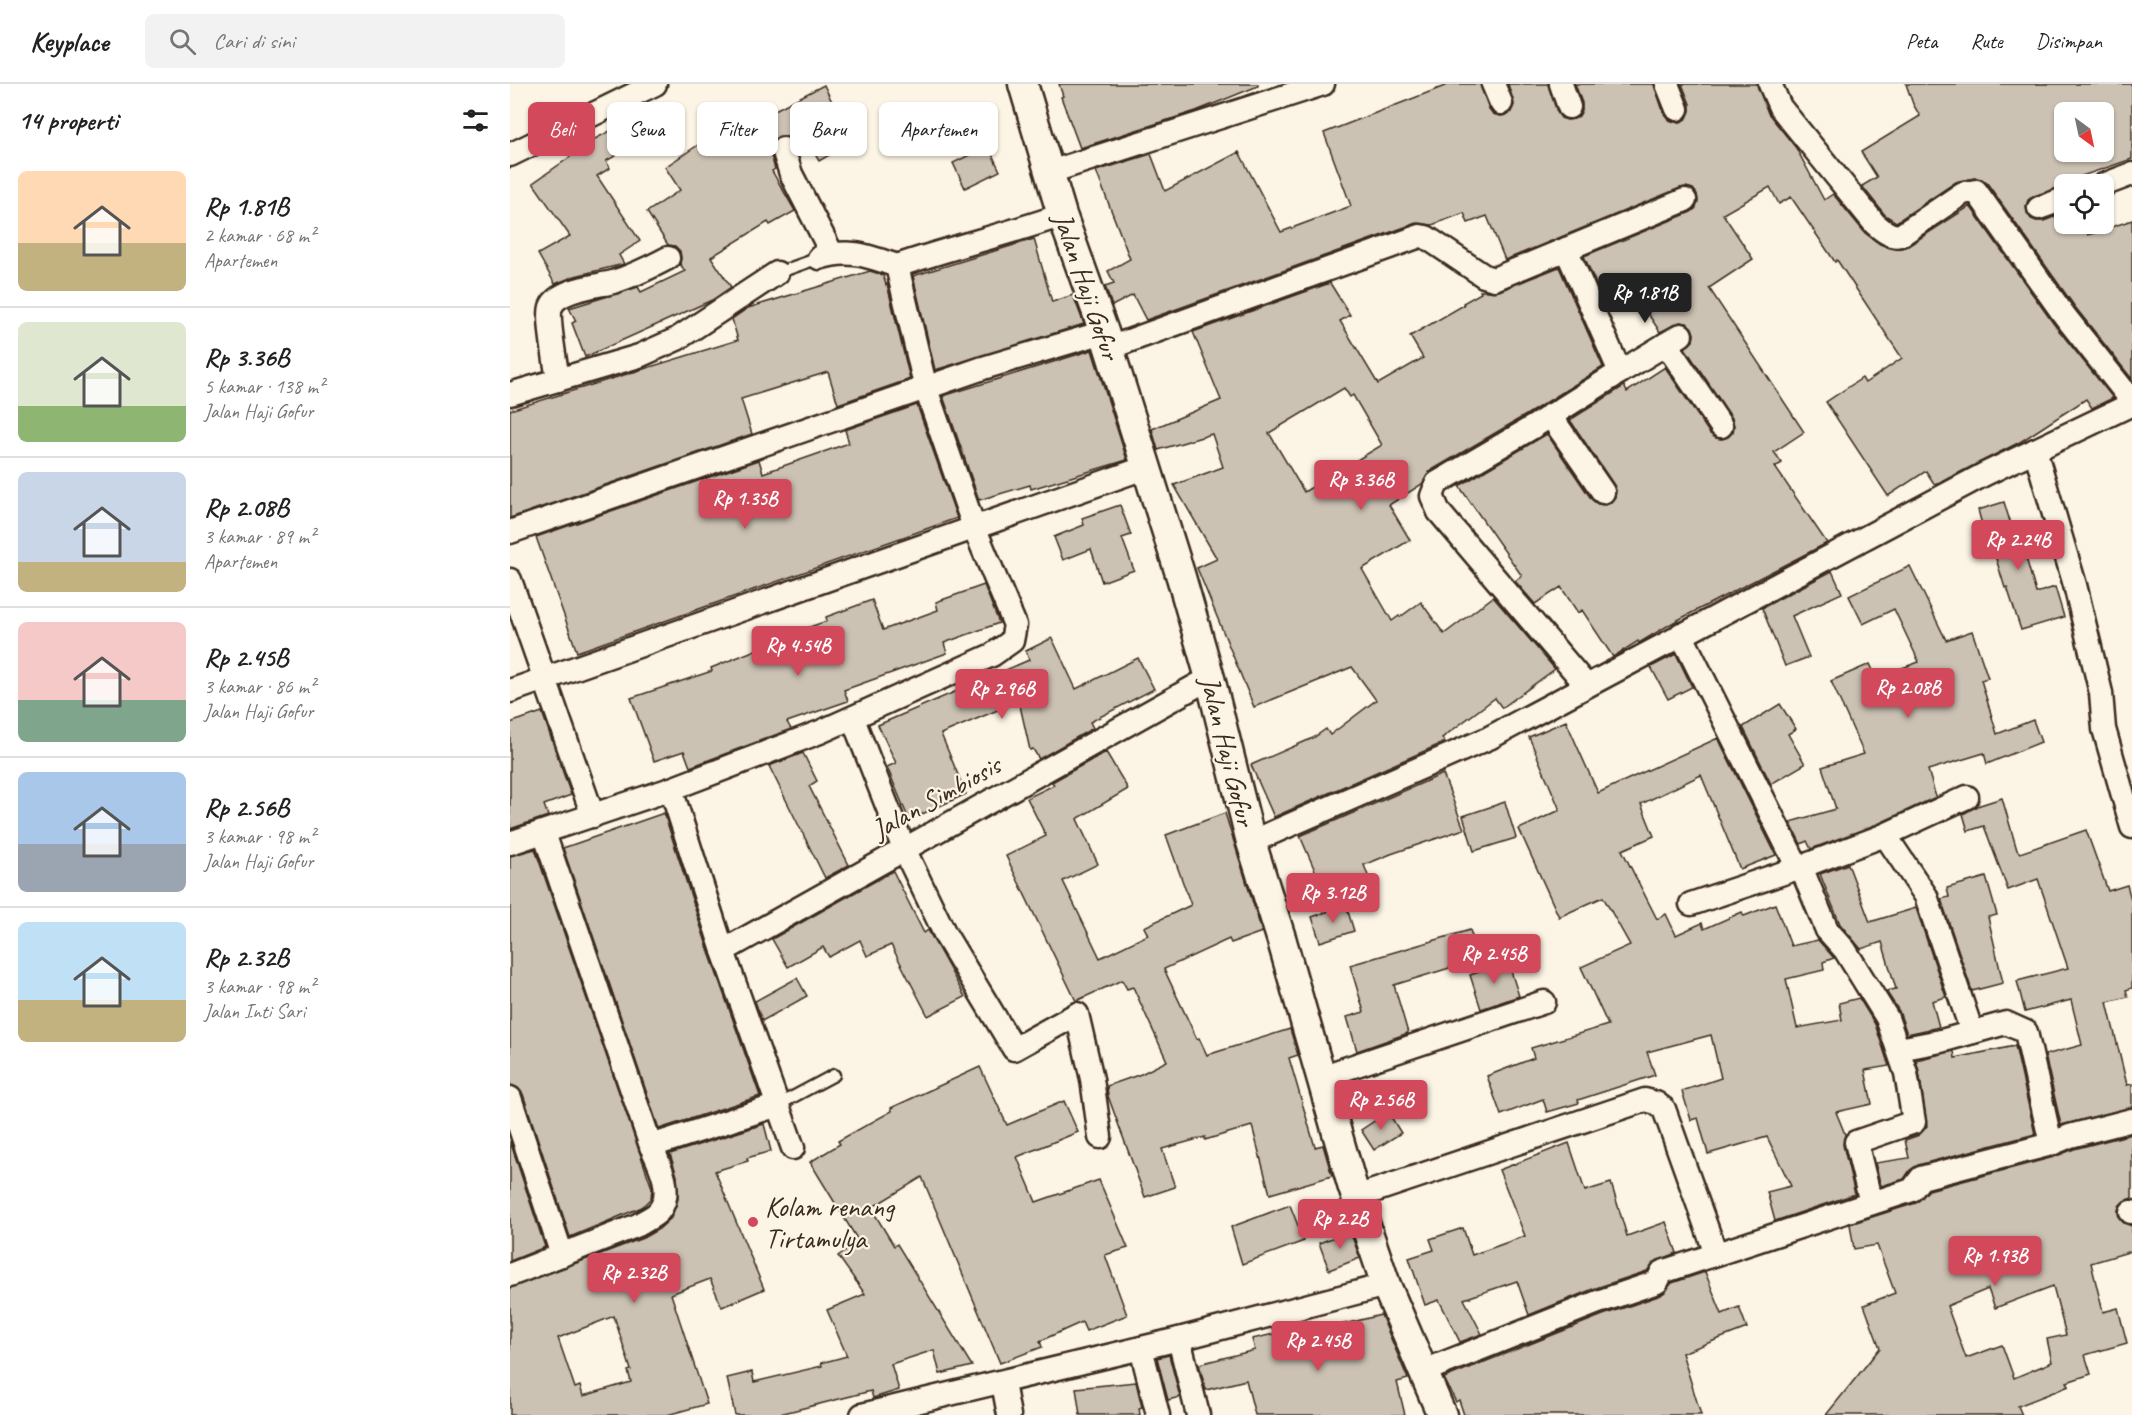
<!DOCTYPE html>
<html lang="id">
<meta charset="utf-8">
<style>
body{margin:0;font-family:Caveat,sans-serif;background:#f2f2f2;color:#222;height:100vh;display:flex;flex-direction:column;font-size:22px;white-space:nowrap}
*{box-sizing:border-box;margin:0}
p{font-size:20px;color:#767676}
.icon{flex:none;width:33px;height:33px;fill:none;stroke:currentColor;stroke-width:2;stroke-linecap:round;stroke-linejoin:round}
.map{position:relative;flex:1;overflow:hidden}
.sheet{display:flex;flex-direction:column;background:#fff;width:510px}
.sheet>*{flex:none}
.banner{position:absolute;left:18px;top:18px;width:570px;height:54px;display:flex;gap:12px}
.needle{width:39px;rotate:147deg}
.controls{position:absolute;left:1544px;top:18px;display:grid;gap:12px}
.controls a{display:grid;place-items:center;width:60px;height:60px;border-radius:9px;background:#fff;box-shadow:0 2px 4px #0004;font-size:30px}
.price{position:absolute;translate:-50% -51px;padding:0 14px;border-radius:6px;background:#d1495b;color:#fff;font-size:20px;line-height:39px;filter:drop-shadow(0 2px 3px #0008)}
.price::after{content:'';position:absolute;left:50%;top:36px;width:18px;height:14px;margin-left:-9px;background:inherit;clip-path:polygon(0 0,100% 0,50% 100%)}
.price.current{background:#222;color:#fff}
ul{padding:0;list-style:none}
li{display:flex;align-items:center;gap:18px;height:150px;padding:0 18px}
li+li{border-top:2px solid #e0e0e0}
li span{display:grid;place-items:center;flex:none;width:168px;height:120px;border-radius:9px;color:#555}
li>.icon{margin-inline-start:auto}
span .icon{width:72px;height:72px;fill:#fffc;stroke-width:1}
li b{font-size:26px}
h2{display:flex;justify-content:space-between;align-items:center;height:72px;padding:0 18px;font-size:26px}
.pill{padding:0 21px;border-radius:9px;background:#fff;box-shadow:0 2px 4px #0004;font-size:21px;line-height:54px}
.pill.current{background:#d1495b;color:#fff}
header{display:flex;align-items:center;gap:36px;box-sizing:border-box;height:84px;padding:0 30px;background:#fff;border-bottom:2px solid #e0e0e0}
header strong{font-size:28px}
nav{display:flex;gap:33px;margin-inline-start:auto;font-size:21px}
.search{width:420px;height:54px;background:#f2f2f2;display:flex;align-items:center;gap:15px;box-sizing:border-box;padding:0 21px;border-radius:9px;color:#767676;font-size:22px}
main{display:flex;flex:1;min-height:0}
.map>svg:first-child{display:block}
.building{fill:#ccc2b3;stroke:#3b2a1e;stroke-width:1.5;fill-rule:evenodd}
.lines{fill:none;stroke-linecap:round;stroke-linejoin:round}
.service-casing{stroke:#3b2a1e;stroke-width:15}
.minor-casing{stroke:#3b2a1e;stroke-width:27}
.tertiary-casing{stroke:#3b2a1e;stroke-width:33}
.service{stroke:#fcf5e5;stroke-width:10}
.minor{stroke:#fcf5e5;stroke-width:22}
.tertiary{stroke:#fcf5e5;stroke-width:28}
.poi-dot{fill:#d1495b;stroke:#fcf5e5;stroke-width:2}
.labels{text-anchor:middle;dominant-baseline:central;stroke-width:4.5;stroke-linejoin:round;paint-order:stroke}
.street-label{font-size:28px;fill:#3b2a1e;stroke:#fcf5e5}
.poi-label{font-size:28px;fill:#3b2a1e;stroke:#fcf5e5;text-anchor:start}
</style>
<header>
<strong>Keyplace</strong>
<div class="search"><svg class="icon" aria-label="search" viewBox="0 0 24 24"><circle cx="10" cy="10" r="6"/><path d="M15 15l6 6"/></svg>Cari di sini</div>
<nav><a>Peta</a><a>Rute</a><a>Disimpan</a></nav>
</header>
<main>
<section class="sheet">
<h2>14 properti<svg class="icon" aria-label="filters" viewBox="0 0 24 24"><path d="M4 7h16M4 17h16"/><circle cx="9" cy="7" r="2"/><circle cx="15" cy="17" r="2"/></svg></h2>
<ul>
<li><span style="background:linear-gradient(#ffd9b3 60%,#c2b280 0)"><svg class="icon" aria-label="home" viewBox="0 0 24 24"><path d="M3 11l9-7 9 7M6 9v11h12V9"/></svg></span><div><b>Rp 1.81B</b><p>2 kamar · 68 m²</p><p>Apartemen</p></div></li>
<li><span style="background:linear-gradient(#dfe7d0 70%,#8fb573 0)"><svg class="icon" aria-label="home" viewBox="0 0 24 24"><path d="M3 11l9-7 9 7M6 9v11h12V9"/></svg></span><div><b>Rp 3.36B</b><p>5 kamar · 138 m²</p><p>Jalan Haji Gofur</p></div></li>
<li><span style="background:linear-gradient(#c9d6e8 75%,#c2b280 0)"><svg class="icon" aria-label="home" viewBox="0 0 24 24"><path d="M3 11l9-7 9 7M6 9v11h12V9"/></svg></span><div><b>Rp 2.08B</b><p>3 kamar · 89 m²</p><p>Apartemen</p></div></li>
<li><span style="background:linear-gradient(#f6c9c9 65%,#7fa58c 0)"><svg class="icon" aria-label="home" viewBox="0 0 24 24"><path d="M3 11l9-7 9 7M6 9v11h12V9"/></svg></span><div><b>Rp 2.45B</b><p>3 kamar · 86 m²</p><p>Jalan Haji Gofur</p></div></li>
<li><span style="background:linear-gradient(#a9c7e8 60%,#9aa5b1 0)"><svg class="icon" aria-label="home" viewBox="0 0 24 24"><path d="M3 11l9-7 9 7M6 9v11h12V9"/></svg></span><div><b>Rp 2.56B</b><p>3 kamar · 98 m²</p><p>Jalan Haji Gofur</p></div></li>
<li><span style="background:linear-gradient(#bfe0f5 65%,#c2b280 0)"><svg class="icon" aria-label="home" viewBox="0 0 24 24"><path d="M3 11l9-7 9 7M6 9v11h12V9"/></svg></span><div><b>Rp 2.32B</b><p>3 kamar · 98 m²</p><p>Jalan Inti Sari</p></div></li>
</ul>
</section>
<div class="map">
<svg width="1622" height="1331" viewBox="0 0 1622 1331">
<rect width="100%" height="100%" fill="#fcf5e5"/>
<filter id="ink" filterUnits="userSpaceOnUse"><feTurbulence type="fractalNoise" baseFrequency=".0167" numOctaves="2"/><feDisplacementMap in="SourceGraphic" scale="12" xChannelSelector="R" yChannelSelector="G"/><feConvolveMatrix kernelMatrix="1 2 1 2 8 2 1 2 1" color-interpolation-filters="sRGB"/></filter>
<g filter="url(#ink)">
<!-- building -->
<g class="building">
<path d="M549 0H748V2L686 27 570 64 551 13 553 12Z"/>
<path d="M940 0H970L979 25 983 30 990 32 997 31 1001 28 1004 21 998 0H1038L1047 28 1051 34 1057 36 1064 35 1069 32 1072 26V19L1065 0H1144L1154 30 1159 36 1166 38H1171L1177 34 1180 27V20L1172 0H1247L1258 29 1286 64 1314 116 1323 110 1355 149 1370 160 1383 165 1398 162 1460 122 1543 239 1603 314 1582 324 1576 315 1510 358 1425 401 1416 387 1378 412 1316 318 1352 294 1355 299 1392 274 1327 176 1325 178 1281 113 1269 120 1260 103 1213 130 1243 175 1199 204 1294 348 1264 368 1272 379 1265 383 1317 459 1164 538 1129 559 1128 557 1103 573 1072 526 1068 529 1051 503 1025 520 1005 497 1012 492 949 402 1037 350 1082 416 1088 420 1095 421 1100 419 1105 413 1106 406 1104 401 1060 336 1114 302 1117 308 1155 283 1200 350 1206 354 1212 355 1218 353 1223 348 1224 342 1222 334 1175 264 1183 257 1184 250 1182 244 1177 239 1170 238 1150 248 1127 213 1097 225 1074 172 1181 128 1186 124 1188 117 1187 110 1183 105 1176 103 1170 104 995 176 977 132 958 139 954 129 922 141 906 139 636 236 623 211 602 222 595 202 604 199 598 187 620 175 586 87 641 70 655 107 729 68 771 148 841 122 814 49Z"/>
<path d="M1396 0H1622V75L1554 98V102L1524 112 1518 116 1516 122 1517 129 1521 135 1526 137H1534L1554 129V140H1574L1578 151 1622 136V295L1565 223 1477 99 1472 95 1464 94 1446 98 1386 138 1375 131 1352 102 1367 93 1351 68 1410 32 1403 20ZM1554 28H1593V68H1554Z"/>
<path d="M314 1 323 20 315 24 335 62 309 77 302 65 289 72 282 55 276 52H269L263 56 260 63V69L265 85 262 87 285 127 260 141 258 138 201 173 221 203 202 216 75 273 62 239 66 237 59 224 128 203 131 208 175 187 170 180 171 174 170 167 165 162 158 161 137 128 170 106 155 83 191 59 190 56 245 20 253 32Z"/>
<path d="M121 36 132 57 96 77 100 84 87 92 130 157 109 171 114 180 65 192 45 200 28 170 60 152 23 99 60 73 58 69 82 54 83 56Z"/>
<path d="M478 62 490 87 455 104 443 79Z"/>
<path d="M524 155 542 218 563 211 574 240 425 286 403 192Z"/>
<path d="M1049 183 1093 283 1016 331 920 387 912 400 879 421 900 456 852 485 882 537 889 532 890 533 911 518 934 550 983 513 1045 585 992 624 985 614 932 654 935 658 764 733 741 681 803 654 816 645 820 651 866 616 842 583 744 623 687 484 707 475 664 401 713 383 702 350 648 366 642 345 711 316 683 248 820 199 840 231 830 237 868 300 913 274 900 252 954 221 953 219 971 209 970 207H989ZM834 304 840 313 843 311 872 361 794 408 759 349Z"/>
<path d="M360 187 373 191 376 201 377 200 400 295 328 320 318 288 231 315 242 350 0 434V326L228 256 222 235 238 224Z"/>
<path d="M582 266 617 376 521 405 520 401 469 416 433 312Z"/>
<path d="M407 321 447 434 67 568 26 453 249 376 253 389 339 359 335 346Z"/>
<path d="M1494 418 1508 464 1513 463 1526 509 1545 503 1554 533 1511 546 1497 503 1495 504 1483 465 1479 466 1468 426Z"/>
<path d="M610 421 621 451 612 454 624 486 592 498 581 465 553 476 544 453 574 441 572 434Z"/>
<path d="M1400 482 1436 556 1462 547 1478 594 1471 596 1487 650 1523 636 1531 658 1477 680 1474 669 1418 686 1426 713 1370 739 1301 765 1297 757 1291 760 1280 738 1326 725 1312 683 1354 670 1321 597 1360 580 1366 593 1409 578 1384 525 1353 540 1339 512Z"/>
<path d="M1322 487 1332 509 1282 532 1299 573 1275 582 1252 524Z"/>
<path d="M474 501 489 539 434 559 437 569 334 606 338 617 277 638 281 645 180 683 174 667 144 677 121 614 202 587 201 584 248 565 247 561 317 537 316 533 362 516 373 546 428 526 426 518Z"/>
<path d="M542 554 566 605 628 574 644 605 580 638 583 644 529 675 523 665 520 666 509 617 431 650 456 710 399 736 377 683 386 679 368 641 519 576 516 567Z"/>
<path d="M1166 570 1182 603 1158 615 1141 583Z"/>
<path d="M1270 620 1286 645 1278 650 1295 680 1261 700 1233 643Z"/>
<path d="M32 628 61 711 34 721 38 732 0 745V639Z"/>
<path d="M1056 637 1088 709 1208 654 1266 771 1230 785 1191 691 1131 720 1144 752 1112 766 1147 835 1156 830 1166 851 1192 839 1194 845 1232 828 1234 832 1265 820 1281 862 1308 856 1324 874 1313 878 1314 886 1276 895 1287 944 1332 936 1329 919 1349 914 1365 940 1379 982 1355 986 1362 1020 1326 1028 1335 1050 1333 1061 1345 1110 1265 1137 1257 1108 1281 1102 1257 1053 1198 1070 1188 1034 1181 1036 1172 1007 1211 994 1201 951 1137 968 1145 991 1068 1016 1069 1019 1037 1028 1033 1015 991 1031 977 992 1024 974 1021 964 1098 941 1071 883 1120 861 1093 813 1049 833 1009 745 1050 726 1019 653Z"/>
<path d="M596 668 618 705 567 735 588 780 553 797 590 874 638 851 634 843 681 821 656 751 715 729 752 848 721 859 719 855 654 885 687 955 689 954 697 971 780 945 788 971 779 974 805 1063 813 1061 822 1092 760 1110 742 1042 695 1056V1053L652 1065 665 1103 635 1113 598 1012 597 1002 631 990 657 977 623 903 617 905 612 896 566 917 496 772 536 752 517 714 544 701 542 698Z"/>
<path d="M293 669 307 697 299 702 339 781 315 794 259 682Z"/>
<path d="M933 690 954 745 881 770 854 781 863 805 820 821 790 752Z"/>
<path d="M1492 714 1507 766 1510 769 1576 746 1598 807 1617 801 1622 819V904L1616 906 1618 913 1597 918 1617 1001 1622 1000V1023L1551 1041 1535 971 1572 961 1561 916 1515 928 1507 897 1558 884 1528 795 1498 806 1474 742 1458 747 1453 730 1467 722Z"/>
<path d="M995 718 1006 754 964 767 953 732Z"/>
<path d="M154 729 200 871 250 1012 149 1045 53 764Z"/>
<path d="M25 765 142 1104 141 1114 132 1123 60 1153 13 1010 8 1004 0 1001V772Z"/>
<path d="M1338 780 1360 838 1406 824 1436 913 1422 917 1429 943 1397 950 1389 927 1376 907 1386 905 1372 858 1351 865 1330 840 1310 790Z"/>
<path d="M383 787 414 849 418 846 455 913 418 932 381 861 357 872 350 856 319 873 313 863 278 883 262 855Z"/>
<path d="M1476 793 1487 831 1478 833 1493 899 1462 907 1431 815 1439 813 1437 804Z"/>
<path d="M836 821 844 847 810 858 802 833Z"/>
<path d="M960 846 969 875 884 901 898 949 847 967 837 933 854 928 840 881Z"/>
<path d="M998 878 1009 912 971 925 960 891Z"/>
<path d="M287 894 297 912 252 937 245 917Z"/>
<path d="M1505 962 1525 1050 1408 1081 1400 1086 1394 1095 1371 1102 1365 1079 1399 1074 1395 1056 1409 1051 1417 1042 1409 987 1406 976 1444 967 1445 974Z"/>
<path d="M470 983 497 1041 554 1017 568 1048 507 1073 526 1118 589 1096 618 1164 595 1171 617 1231 576 1247 572 1238 530 1257 532 1263 490 1279 412 1093 361 1124 384 1162 387 1160 462 1282 430 1290 424 1266 381 1280 389 1306 363 1314 361 1307 266 1331H225L217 1294 242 1288 244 1298 312 1282 311 1279 337 1272 317 1226 355 1210 328 1172 349 1158 300 1078 330 1060 328 1057 382 1027 381 1024Z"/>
<path d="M878 1028 891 1049 864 1066 851 1046Z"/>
<path d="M254 1040 261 1067 237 1074 238 1077 205 1087 254 1205 212 1223 200 1195 161 1210 197 1320 157 1331H0V1204L133 1154 149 1145 161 1134 168 1115 167 1092 160 1070ZM104 1232 121 1286 118 1287 121 1298 73 1312 70 1302 65 1304 48 1254Z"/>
<path d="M1622 1050V1114L1614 1117 1609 1122 1608 1127 1609 1134 1614 1139 1622 1142V1167L1581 1179 1593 1228 1608 1224 1617 1259 1575 1271 1581 1290 1557 1298 1559 1302 1508 1322 1512 1331H1316L1370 1264 1354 1221 1385 1209 1367 1161 1344 1165 1340 1140 1406 1119 1419 1106 1544 1073 1564 1065ZM1543 1202 1556 1251 1537 1255 1542 1278 1504 1294 1492 1261 1456 1274 1437 1222 1478 1205 1485 1224Z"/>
<path d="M0 1057 35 1163 0 1177Z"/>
<path d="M1059 1059 1075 1107 1101 1099 1117 1152 1156 1138 1167 1169 1144 1178 1137 1187 1083 1205 1019 1231 1007 1197 954 1215 972 1250 950 1258 929 1216 915 1221 899 1174 924 1166 920 1155 953 1144 962 1171 1015 1152 989 1086Z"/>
<path d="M780 1121 794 1157 732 1180 721 1143Z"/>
<path d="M840 1147 850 1174 819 1186 809 1159Z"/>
<path d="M1195 1188 1212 1230 1229 1223 1237 1244 1172 1269 1191 1331H954L949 1316 946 1318 934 1294 1093 1231 1151 1211 1162 1199Z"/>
<path d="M871 1231 898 1295 887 1298 895 1331H745L736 1296 696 1306 689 1280 745 1266 742 1255 772 1248 773 1255Z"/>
<path d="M659 1271 670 1313 658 1316 647 1274Z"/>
<path d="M626 1298 632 1323 629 1324 630 1331H570L566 1304Z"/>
</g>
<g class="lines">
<!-- service casing -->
<g class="service-casing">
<g id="service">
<path d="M267 189 309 174"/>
<path d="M268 1021 324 991"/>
</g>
</g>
<!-- minor casing -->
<g class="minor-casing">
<g id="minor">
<path d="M983 0 991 19"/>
<path d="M1051 0 1059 23"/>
<path d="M1157 0 1167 25"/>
<path d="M1260 0 1270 23 1365 140C1372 146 1381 154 1391 151L1453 109 1466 107 1554 231 1622 317"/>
<path d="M273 65 281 90 322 170"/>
<path d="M0 71 145 0"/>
<path d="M540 88 813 0"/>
<path d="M1593 101 1622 90"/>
<path d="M1529 124 1554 115"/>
<path d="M1056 165 1110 288 1023 343 927 399 922 412 929 428 1076 601"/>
<path d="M387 182C442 163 498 150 552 131"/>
<path d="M1156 260 1211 342"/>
<path d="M599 264 910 152 916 153 974 192 984 195 1175 116"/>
<path d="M1110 288 1171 251"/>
<path d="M48 296C46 281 37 234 41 223 48 205 88 202 103 198 123 192 141 183 158 174"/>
<path d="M0 310 129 272 167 255 267 189"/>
<path d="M1040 331 1093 408"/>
<path d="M1525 366 1565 501 1591 609 1594 645 1622 743"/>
<path d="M0 448 473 284 594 248"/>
<path d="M0 496 83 732"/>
<path d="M1171 550 1288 784"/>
<path d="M0 607 637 383"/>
<path d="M343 635 394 765 436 852 504 965 567 930 582 995 590 1053"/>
<path d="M161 705 213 867 283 1064"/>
<path d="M1375 751 1416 812 1462 948"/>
<path d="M741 758 979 654 1475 390 1622 320"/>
<path d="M0 759 161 705 310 648 482 571 502 557 505 541 464 443 416 305 387 182C358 172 339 164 309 174"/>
<path d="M1291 783 1317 846 1335 866 1377 934 1396 989 1404 1038 1346 1058 1361 1119"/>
<path d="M1181 820 1288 784 1375 751 1457 713"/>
<path d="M213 867 700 594"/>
<path d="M1389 965 1431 957 1496 939 1516 948 1541 1060"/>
<path d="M811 993 1034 918"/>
<path d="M0 1014 52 1171"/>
<path d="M141 1062 268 1021"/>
<path d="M846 1113 1135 1016 1146 1019 1154 1025 1206 1170"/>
<path d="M1621 1128H1622"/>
<path d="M0 1191 128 1141C134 1137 144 1133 149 1127 164 1108 150 1081 141 1062L34 749"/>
<path d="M669 1255 688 1331"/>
<path d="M631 1264 648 1331"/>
<path d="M914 1287 1088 1218 1147 1198 1152 1188 1402 1106 1411 1094 1541 1060 1560 1052 1622 1036"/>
<path d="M493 1299 499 1331"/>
<path d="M352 1331 669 1255 876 1201"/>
</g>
</g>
<!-- tertiary casing -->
<g class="tertiary-casing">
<path id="tertiary" d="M513 0 552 131 594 248 671 493 700 594 741 758 772 857 842 1101 876 1201 932 1331"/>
</g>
<!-- service -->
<use href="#service" class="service"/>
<!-- minor -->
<use href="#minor" class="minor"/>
<!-- tertiary -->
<use href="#tertiary" class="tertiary"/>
</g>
</g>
<!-- markers -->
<circle class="poi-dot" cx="243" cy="1138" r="6"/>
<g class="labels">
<!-- street labels -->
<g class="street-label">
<text transform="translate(577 202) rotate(71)">Jalan Haji Gofur</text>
<text transform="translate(718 667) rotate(76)">Jalan Haji Gofur</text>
<text transform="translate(426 713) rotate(-29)">Jalan Simbiosis</text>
</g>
<!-- poi labels -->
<g class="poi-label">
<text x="255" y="1122">Kolam renang<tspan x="255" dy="32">Tirtamulya</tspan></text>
</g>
</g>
</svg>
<div class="controls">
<a><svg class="needle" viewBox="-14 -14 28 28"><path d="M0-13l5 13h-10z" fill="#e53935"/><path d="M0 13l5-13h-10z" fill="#767676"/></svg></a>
<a><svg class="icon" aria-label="locate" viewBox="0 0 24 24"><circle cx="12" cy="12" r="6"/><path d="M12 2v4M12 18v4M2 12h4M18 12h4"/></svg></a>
</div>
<b class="price current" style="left:1135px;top:240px">Rp 1.81B</b>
<b class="price" style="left:851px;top:427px">Rp 3.36B</b>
<b class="price" style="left:235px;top:446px">Rp 1.35B</b>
<b class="price" style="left:1508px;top:487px">Rp 2.24B</b>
<b class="price" style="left:288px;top:593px">Rp 4.54B</b>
<b class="price" style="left:1398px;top:635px">Rp 2.08B</b>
<b class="price" style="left:492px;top:636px">Rp 2.96B</b>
<b class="price" style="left:823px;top:840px">Rp 3.12B</b>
<b class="price" style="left:984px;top:901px">Rp 2.45B</b>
<b class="price" style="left:871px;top:1047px">Rp 2.56B</b>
<b class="price" style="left:830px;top:1166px">Rp 2.2B</b>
<b class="price" style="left:1485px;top:1203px">Rp 1.93B</b>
<b class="price" style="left:124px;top:1220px">Rp 2.32B</b>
<b class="price" style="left:808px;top:1288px">Rp 2.45B</b>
<div class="banner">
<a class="pill current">Beli</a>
<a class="pill">Sewa</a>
<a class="pill">Filter</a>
<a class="pill">Baru</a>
<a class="pill">Apartemen</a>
</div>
</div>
</main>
